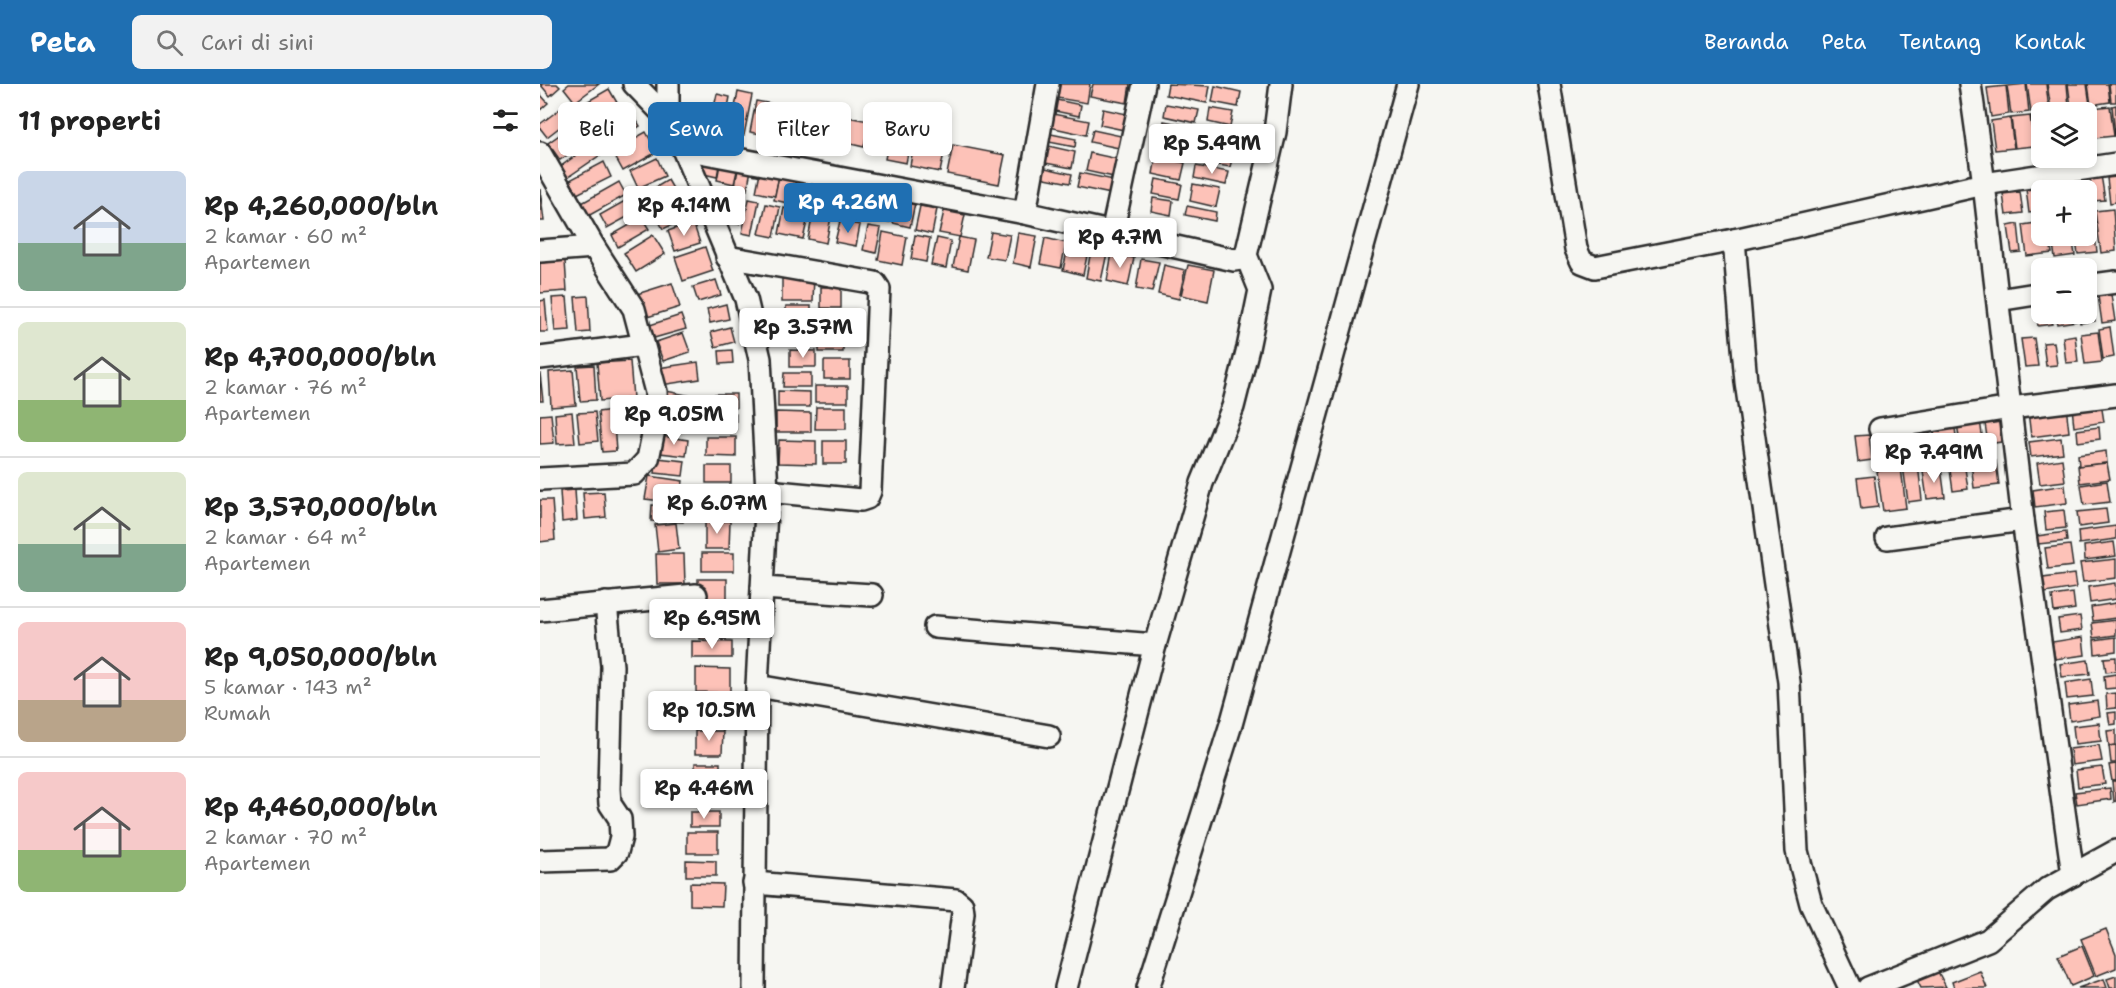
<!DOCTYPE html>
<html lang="id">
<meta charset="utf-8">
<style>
body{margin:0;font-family:"Shantell Sans",sans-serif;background:#f2f2f2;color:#222;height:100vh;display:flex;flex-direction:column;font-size:22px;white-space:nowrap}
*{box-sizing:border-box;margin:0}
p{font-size:20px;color:#767676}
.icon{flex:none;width:33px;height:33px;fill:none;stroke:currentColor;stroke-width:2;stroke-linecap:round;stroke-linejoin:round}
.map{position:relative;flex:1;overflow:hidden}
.panel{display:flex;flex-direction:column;background:#fff;width:540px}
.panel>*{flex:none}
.top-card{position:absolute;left:18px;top:18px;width:570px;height:54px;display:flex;gap:12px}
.controls{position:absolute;left:1491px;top:18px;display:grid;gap:12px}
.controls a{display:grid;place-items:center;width:66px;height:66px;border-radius:9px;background:#fff;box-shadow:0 3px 9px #0003;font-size:30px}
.price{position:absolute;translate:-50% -51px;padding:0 14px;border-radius:6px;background:#fff;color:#222;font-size:20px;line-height:39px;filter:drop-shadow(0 2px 3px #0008)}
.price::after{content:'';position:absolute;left:50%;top:36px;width:18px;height:14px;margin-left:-9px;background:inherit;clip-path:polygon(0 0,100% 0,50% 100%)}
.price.active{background:#1f6fb2;color:#fff}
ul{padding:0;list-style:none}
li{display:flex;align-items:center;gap:18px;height:150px;padding:0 18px}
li+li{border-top:2px solid #e0e0e0}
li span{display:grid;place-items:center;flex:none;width:168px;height:120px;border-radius:9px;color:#555}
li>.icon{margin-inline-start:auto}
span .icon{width:72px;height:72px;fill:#fffc;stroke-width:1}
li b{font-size:26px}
h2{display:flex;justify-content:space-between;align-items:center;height:72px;padding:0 18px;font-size:26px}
.pill{padding:0 21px;border-radius:9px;background:#fff;box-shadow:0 3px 9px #0003;font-size:21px;line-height:54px}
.pill.active{background:#1f6fb2;color:#fff}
header{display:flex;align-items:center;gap:36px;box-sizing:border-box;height:84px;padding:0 30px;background:#1f6fb2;color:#fff}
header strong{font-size:28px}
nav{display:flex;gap:33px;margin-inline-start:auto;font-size:21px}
.search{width:420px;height:54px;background:#f2f2f2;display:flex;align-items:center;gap:15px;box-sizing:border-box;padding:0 21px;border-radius:9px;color:#767676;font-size:22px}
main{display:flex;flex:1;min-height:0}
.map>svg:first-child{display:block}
.building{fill:#fdc2b8;stroke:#2b2b2b;stroke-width:1.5}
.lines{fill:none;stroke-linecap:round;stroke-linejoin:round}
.street-casing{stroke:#2b2b2b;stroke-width:26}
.street{stroke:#f6f6f2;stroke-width:21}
</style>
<header>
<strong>Peta</strong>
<div class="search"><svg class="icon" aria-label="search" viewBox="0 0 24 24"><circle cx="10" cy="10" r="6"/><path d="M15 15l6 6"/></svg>Cari di sini</div>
<nav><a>Beranda</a><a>Peta</a><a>Tentang</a><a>Kontak</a></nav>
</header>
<main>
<section class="panel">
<h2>11 properti<svg class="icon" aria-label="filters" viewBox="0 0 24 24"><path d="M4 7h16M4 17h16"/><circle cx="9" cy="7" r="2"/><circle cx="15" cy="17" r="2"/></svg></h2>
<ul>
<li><span style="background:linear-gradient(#c9d6e8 60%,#7fa58c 0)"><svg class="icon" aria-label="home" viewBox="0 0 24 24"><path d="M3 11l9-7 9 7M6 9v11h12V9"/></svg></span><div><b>Rp 4,260,000/bln</b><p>2 kamar · 60 m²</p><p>Apartemen</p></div></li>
<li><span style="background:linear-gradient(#dfe7d0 65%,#8fb573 0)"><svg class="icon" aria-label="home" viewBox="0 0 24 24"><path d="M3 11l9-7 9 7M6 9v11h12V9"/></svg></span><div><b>Rp 4,700,000/bln</b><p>2 kamar · 76 m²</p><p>Apartemen</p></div></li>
<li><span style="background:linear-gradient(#dfe7d0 60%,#7fa58c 0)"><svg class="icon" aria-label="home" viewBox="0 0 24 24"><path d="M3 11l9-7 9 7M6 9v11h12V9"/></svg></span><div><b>Rp 3,570,000/bln</b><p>2 kamar · 64 m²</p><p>Apartemen</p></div></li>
<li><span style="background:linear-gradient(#f6c9c9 65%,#b9a48a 0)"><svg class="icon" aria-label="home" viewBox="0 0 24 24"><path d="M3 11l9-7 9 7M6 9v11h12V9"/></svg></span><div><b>Rp 9,050,000/bln</b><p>5 kamar · 143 m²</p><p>Rumah</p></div></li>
<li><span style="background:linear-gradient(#f6c9c9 65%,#8fb573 0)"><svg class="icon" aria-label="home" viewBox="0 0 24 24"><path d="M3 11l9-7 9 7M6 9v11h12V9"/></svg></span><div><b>Rp 4,460,000/bln</b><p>2 kamar · 70 m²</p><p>Apartemen</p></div></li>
</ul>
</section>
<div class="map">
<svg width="1576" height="904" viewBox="0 0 1576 904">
<rect width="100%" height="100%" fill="#f6f6f2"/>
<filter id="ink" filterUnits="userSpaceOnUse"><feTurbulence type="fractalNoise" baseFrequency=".0167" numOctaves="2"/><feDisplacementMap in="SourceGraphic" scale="12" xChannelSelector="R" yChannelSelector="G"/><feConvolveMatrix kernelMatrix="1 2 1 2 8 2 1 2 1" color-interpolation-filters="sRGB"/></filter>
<g filter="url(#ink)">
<!-- building -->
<g class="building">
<path d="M0 0H17L20 3 10 12Z"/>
<path d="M29 0H59L35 18 24 4Z"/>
<path d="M520 0H550L547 19 517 14Z"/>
<path d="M553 0H590L587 19 550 12Z"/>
<path d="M628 0 670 2 667 19 626 11Z"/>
<path d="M1486 0 1489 28 1471 30 1467 2Z"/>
<path d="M1487 0H1506L1509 26 1491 28Z"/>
<path d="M1507 0H1527L1529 23 1511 25Z"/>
<path d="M1528 0H1547L1550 21 1531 23Z"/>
<path d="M1548 0H1568L1570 18 1551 21Z"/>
<path d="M1569 0H1576V18H1571Z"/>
<path d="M675 2 701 8 698 23 672 18Z"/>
<path d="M1466 2 1469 30 1451 33 1447 4Z"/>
<path d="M69 5 79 22 53 37 43 20Z"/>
<path d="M198 8 212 11 204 51 190 48Z"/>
<path d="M0 10 8 19 0 26Z"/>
<path d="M177 10 190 13 184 44 170 41Z"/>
<path d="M512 15 541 21 539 32 510 26Z"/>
<path d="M216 17 244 22 237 53 210 48Z"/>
<path d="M626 20 659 26 656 39 624 32Z"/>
<path d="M1576 21V52H1575L1572 22Z"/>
<path d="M248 22 274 27 268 55 243 50Z"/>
<path d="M1570 22 1574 52 1555 54 1552 24Z"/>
<path d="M89 24 100 42 69 62 57 44Z"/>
<path d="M670 24 693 28 690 43 668 38Z"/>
<path d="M1550 24 1554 54 1546 55V28H1532V27Z"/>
<path d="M20 25 29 36 7 53 0 44V40Z"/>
<path d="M563 25 587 30 584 46 560 41Z"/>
<path d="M279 29 300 34 294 60 274 56Z"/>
<path d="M508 29 549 37 546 51 505 42Z"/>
<path d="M1502 31V61H1495L1491 32Z"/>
<path d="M1490 32 1494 62 1475 64 1471 34Z"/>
<path d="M307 33 329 37 324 63 302 58Z"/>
<path d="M1470 34 1474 64 1455 66 1451 37Z"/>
<path d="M334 36 350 39 345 66 329 63Z"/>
<path d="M624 37 654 43 651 59 621 53Z"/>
<path d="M352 39 373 44 366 79 345 75Z"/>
<path d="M35 40 47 58 20 76 8 59Z"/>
<path d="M665 45 687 50 685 58 663 53Z"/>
<path d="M553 46 581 52 579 64 550 58Z"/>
<path d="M106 48 117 68 83 87 72 67Z"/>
<path d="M511 50 536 55 535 63 509 58Z"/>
<path d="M375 53 406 59 400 88 370 82Z"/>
<path d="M618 57 651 63 649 74 616 67Z"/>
<path d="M54 58 63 69 28 93 20 83Z"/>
<path d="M413 61 465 71 459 100 407 90Z"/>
<path d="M504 61 535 68 532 84 500 78Z"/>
<path d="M665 61 694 67 690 83 661 78Z"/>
<path d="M550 69 578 75 574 93 546 87Z"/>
<path d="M159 71 180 75 177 93 155 88Z"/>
<path d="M616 73 645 79 641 96 613 90Z"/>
<path d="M117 74 125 92 98 104 90 87Z"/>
<path d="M181 75 199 78 194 100 177 96Z"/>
<path d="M64 78 71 93 37 110 30 96Z"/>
<path d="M199 79 212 81 207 106 195 103Z"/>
<path d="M656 82 689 88 686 101 654 94Z"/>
<path d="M501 83 532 90 530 99 500 93Z"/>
<path d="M220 88 239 92 235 112 216 108Z"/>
<path d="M540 89 574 96 571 110 537 103Z"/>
<path d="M1561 91 1565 116 1553 117 1550 93Z"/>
<path d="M239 92 257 95 252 120 234 116Z"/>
<path d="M1576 93V118L1570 119 1567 94Z"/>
<path d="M264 95 279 98 274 124 258 121Z"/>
<path d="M616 95 642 100 639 115 613 110Z"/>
<path d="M128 96 139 115 113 129 103 111Z"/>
<path d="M1542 97 1543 106H1530L1529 99Z"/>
<path d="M79 98 86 111 48 132 40 120Z"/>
<path d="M653 100 680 105 676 123 650 117Z"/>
<path d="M1523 100 1524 106H1512L1511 102Z"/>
<path d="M284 101 301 104 296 132 279 128Z"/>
<path d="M1505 103V106H1502V127L1489 129 1486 105Z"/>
<path d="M0 105 4 137H0Z"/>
<path d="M308 105 333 110 328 137 302 132Z"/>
<path d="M1480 108 1483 129 1466 131 1463 110Z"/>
<path d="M187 109 205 112 199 140 182 137Z"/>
<path d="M340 112 355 116 350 138 335 135Z"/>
<path d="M92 113 100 126 67 144 60 131Z"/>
<path d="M613 114 633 117 631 131 611 127Z"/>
<path d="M209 115 219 117 212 151 202 149Z"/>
<path d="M358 116 375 119 370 143 353 139Z"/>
<path d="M226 120 240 123 234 153 219 150Z"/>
<path d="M141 122 147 134 123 145 117 133Z"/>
<path d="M380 122 397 125 392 150 375 146Z"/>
<path d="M647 122 676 128 675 137 645 131Z"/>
<path d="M244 124 269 129 263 155 239 150Z"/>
<path d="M1573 125 1576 167 1561 169 1555 127Z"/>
<path d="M404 127 425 131 420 153 399 149Z"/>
<path d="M273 129 291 133 286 159 268 155Z"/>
<path d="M1546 131H1552L1557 168 1538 170 1535 152H1546Z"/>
<path d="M102 134 109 145 78 163 72 151Z"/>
<path d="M300 137 320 141 316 162 295 158Z"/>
<path d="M153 138 160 159 135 167 128 147Z"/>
<path d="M1502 138V152H1509L1512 169 1487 172 1483 141Z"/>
<path d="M1478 140 1481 168 1472 169 1468 142Z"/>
<path d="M328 142 341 144 336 169 323 166Z"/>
<path d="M343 148 367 153 362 181 338 176Z"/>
<path d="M451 148 470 151 465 176 446 173Z"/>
<path d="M478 149 497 152 491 183 473 179Z"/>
<path d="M113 151 125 170 96 188 84 169Z"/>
<path d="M375 151 390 154 386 178 371 175Z"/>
<path d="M1512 152H1532L1535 171 1515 174Z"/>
<path d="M419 153 434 156 428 186 413 183Z"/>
<path d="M397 154 411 157 406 184 391 181Z"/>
<path d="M505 154 526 159 521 184 500 180Z"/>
<path d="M529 158 549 162 543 191 523 186Z"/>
<path d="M165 163 173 187 143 197 135 173Z"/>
<path d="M551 166 567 169 561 197 546 194Z"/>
<path d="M572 169 594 174 588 202 567 197Z"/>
<path d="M601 175 619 178 612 208 596 205Z"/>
<path d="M25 177 27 207 0 209V179Z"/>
<path d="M624 181 645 186 639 215 618 210Z"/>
<path d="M648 181 674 186 668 217 641 211Z"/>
<path d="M242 191H274L273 218H242Z"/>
<path d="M176 196 181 211 158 218 153 203Z"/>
<path d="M132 199 140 223 104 234 97 210Z"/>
<rect x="281" y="203" width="20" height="21"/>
<path d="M1551 204 1555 237 1540 239 1539 230H1546V205Z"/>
<path d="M1570 204 1575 237 1562 239 1557 205Z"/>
<path d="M48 212 50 248 38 249 35 213Z"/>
<path d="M27 213 30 246 15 247 12 214Z"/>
<path d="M1502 214V230H1511L1512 240 1498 242 1494 215Z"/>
<path d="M5 216 8 248H0V217Z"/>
<path d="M186 220 189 235 170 239 167 225Z"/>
<rect x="246" y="222" width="25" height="15"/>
<path d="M1515 230H1535L1536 237 1517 240Z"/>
<path d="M141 231 146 245 114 254 110 241Z"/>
<path d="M279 235H309V249L279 248Z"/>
<path d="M190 243 194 258 175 263 171 248Z"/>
<path d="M1570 243 1574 273 1563 275 1559 245Z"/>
<rect x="247" y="245" width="23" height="16"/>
<path d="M1558 248 1562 278 1545 280 1541 250Z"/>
<path d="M143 249 150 268 123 277 116 258Z"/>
<path d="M1535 251 1538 278 1526 279 1523 253Z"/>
<rect x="279" y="254" width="24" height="14"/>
<path d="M1494 254 1498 282 1485 283 1481 255Z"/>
<path d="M1514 258 1517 281 1506 282 1503 259Z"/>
<path d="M192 266 193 279 180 280 179 267Z"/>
<path d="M250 266 276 267V283H250Z"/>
<path d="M90 277 93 314 60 317 57 279Z"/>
<rect x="284" y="277" width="26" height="18"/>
<path d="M158 278 160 295 121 301 118 284Z"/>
<path d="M54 281 56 316 40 317 37 282Z"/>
<path d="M33 286 36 321 11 323 9 288Z"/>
<path d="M0 289 3 317H0Z"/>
<path d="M244 289H271V303H243Z"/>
<rect x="275" y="302" width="33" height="16"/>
<path d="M126 307 152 312 149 328 122 323Z"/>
<path d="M238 307 270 308V323H238Z"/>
<rect x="175" y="310" width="21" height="14"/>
<path d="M1561 319 1564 338 1534 343 1532 323Z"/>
<path d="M1526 322 1529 348 1491 353 1488 327Z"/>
<path d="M276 323H306V345H275Z"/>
<path d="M73 326 76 367 62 368 58 328Z"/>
<path d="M32 328 35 359 17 360 15 330Z"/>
<path d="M55 328 58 357 40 359 37 329Z"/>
<path d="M236 328 271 329V348H236Z"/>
<path d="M128 329 148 333 145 347 125 343Z"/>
<path d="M11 330 14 359 0 360V331Z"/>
<path d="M172 330H196V345L172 344Z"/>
<path d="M1458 331 1461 358 1448 360 1444 333Z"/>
<path d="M1440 336 1444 365 1421 368 1417 339Z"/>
<path d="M1414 337 1418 367 1397 370 1393 340Z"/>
<path d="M1559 343 1560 355 1538 358 1537 346Z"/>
<path d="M1365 344 1368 372 1356 374 1352 346Z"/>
<path d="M1389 345 1392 373 1378 375 1375 347Z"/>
<path d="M1329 351 1332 376 1318 378 1315 352Z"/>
<path d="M122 352 148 356 146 372 120 369Z"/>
<path d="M166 353H196V373L166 372Z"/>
<path d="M1348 353 1351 379 1336 381 1333 355Z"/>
<path d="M1521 354 1523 369 1491 373 1489 358Z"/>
<path d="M239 356 276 357V380L238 379Z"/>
<rect x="283" y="357" width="23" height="23"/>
<path d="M1566 367 1567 379 1539 382 1538 371Z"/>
<path d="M117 374 145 377 143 392 115 389Z"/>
<path d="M1522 375 1525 397 1500 400 1497 379Z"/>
<path d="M1424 377 1428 405 1413 407 1409 379Z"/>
<path d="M1456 377 1459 401 1434 404 1431 379Z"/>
<path d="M1567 379 1570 395 1540 399 1538 382Z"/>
<path d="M1378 380 1382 416 1368 418 1363 382Z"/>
<rect x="166" y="382" width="25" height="17"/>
<path d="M1361 384 1366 424 1343 427 1337 387Z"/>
<path d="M1401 384 1405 413 1387 415 1383 387Z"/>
<path d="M109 392 143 397 140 419 105 415Z"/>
<path d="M1334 392 1338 423 1321 425 1317 394Z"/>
<path d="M1567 397 1570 418 1544 421 1541 401Z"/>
<path d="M1525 401 1527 419 1495 423 1493 406Z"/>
<rect x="164" y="403" width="28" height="21"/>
<path d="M35 406 37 436 22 438 20 407Z"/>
<path d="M64 408 66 433 45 435 43 409Z"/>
<path d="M0 416H12L15 456 0 458Z"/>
<path d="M112 421 143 422V438L111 437Z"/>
<path d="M1566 425 1568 439 1539 443 1537 428Z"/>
<path d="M1524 426 1526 444 1506 446 1504 428Z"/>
<path d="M165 437H190L189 465H165Z"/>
<path d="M136 439 139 465 118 468 115 441Z"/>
<path d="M1576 442V455L1539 460 1538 447Z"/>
<path d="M1526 448 1527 457 1498 460 1497 452Z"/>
<path d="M1574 458 1576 472 1545 476 1544 462Z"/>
<path d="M1530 461 1533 482 1508 485 1505 464Z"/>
<rect x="162" y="469" width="32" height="18"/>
<path d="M116 470H144L145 500H117Z"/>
<path d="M1576 475V494L1543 498 1540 479Z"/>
<path d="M1534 490 1536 504 1505 509 1503 494Z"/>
<path d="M158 495H187V517L158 516Z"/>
<path d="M1575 499 1576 515 1550 519 1548 503Z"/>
<path d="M1533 509 1535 525 1514 528 1512 512Z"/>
<path d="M1576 519V534L1553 537 1551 523Z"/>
<rect x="160" y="524" width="30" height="31"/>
<path d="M1540 532 1542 546 1520 549 1518 535Z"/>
<path d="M1576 536V551L1554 554 1552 539Z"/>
<path d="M1543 553 1545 571 1515 575 1512 558Z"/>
<path d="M1576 553V567L1555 570 1554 556Z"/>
<path d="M152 557 192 558V574H152Z"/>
<path d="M1576 573V587L1566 588 1564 574Z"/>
<path d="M1548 576 1550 590 1522 593 1520 580Z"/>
<path d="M156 584 190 585V609L156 608Z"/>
<path d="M1576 590V604L1565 605 1564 592Z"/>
<path d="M1551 595 1553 612 1527 615 1525 599Z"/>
<path d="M1576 609V624L1567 625 1566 610Z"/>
<path d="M1558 617 1560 632 1530 637 1528 621Z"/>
<rect x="157" y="622" width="29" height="20"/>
<path d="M1576 628V640L1570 641 1568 629Z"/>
<path d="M1559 639 1561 657 1535 660 1533 642Z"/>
<path d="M1576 646V661L1569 662 1567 647Z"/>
<path d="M155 647H183L182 670H155Z"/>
<path d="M1559 661 1562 677 1532 681 1530 665Z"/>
<path d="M1576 661V679H1571L1569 662Z"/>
<rect x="155" y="679" width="25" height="14"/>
<path d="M1576 680V697H1572L1569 681Z"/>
<path d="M1562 683 1565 700 1538 703 1536 686Z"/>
<path d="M1572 697H1576V717L1574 718Z"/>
<path d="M152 698H178L177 718H152Z"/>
<path d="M1570 704 1571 715 1537 720 1535 708Z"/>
<rect x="150" y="728" width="29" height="15"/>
<rect x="147" y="748" width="31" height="21"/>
<path d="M146 776 176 777V792H146Z"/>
<path d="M150 799 183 800 182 822 150 821Z"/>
<path d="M1566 845 1576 870V884L1556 892 1541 855Z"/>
<path d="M1542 862 1554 892 1531 902 1518 872Z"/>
<path d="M1395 882 1406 903 1381 904 1375 892Z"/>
<path d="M1440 887 1447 904H1414L1412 898Z"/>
<path d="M1576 892V904H1570L1567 895Z"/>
<path d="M1564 895 1567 904H1538Z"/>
</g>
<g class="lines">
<!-- street casing -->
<g class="street-casing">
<g id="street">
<path d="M94 0 132 39"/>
<path d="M128 0V21L132 39 206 215 220 275 227 407 217 602 509 652"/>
<path d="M1009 0 1036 165 1042 178 1055 183 1194 156 1444 100 1576 80"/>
<path d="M1430 0 1444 100 1483 436 1533 791"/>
<path d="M144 65 485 129 694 176 701 175 706 171"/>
<path d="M0 69 54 163 94 225 116 308 117 331 108 375 94 390 0 395"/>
<path d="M485 129 508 0"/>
<path d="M572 149 604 0"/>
<path d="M1194 156 1206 298 1249 598 1257 767 1271 820 1310 904"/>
<path d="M0 167 54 163"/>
<path d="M187 173 330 198 335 199 339 205 330 407 327 414 321 416 227 407"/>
<path d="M1546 202 1576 198"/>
<path d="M1458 216 1502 209"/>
<path d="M0 274 103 261"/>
<path d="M1340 345 1471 324 1576 311"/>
<path d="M1347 454 1483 436"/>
<path d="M222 504 332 511"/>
<path d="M0 526 156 511"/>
<path d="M395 543 615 561"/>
<path d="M0 777 70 775 77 768 81 753 80 735 70 720 69 705 72 582 66 519"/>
<path d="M214 799 416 816 422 821 423 829 413 904"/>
<path d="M214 904 217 602"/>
<path d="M526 904 615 561 662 399 693 323 708 264 720 206 706 171 735 48 741 0"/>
<path d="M608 904 692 637 868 0"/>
<path d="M1328 904 1448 856 1507 805 1576 767"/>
</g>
</g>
<!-- street -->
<use href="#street" class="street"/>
</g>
</g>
</svg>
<div class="controls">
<a><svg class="icon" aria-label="layers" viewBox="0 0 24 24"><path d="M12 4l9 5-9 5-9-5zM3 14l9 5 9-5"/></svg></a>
<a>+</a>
<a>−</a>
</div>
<b class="price" style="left:672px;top:91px">Rp 5.49M</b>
<b class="price active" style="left:308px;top:150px">Rp 4.26M</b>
<b class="price" style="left:144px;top:153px">Rp 4.14M</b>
<b class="price" style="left:580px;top:185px">Rp 4.7M</b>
<b class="price" style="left:263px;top:275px">Rp 3.57M</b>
<b class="price" style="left:134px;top:362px">Rp 9.05M</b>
<b class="price" style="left:1394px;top:400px">Rp 7.49M</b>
<b class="price" style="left:177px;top:451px">Rp 6.07M</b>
<b class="price" style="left:172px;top:566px">Rp 6.95M</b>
<b class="price" style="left:169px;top:658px">Rp 10.5M</b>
<b class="price" style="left:164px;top:736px">Rp 4.46M</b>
<div class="top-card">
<a class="pill">Beli</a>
<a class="pill active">Sewa</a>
<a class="pill">Filter</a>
<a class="pill">Baru</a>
</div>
</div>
</main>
